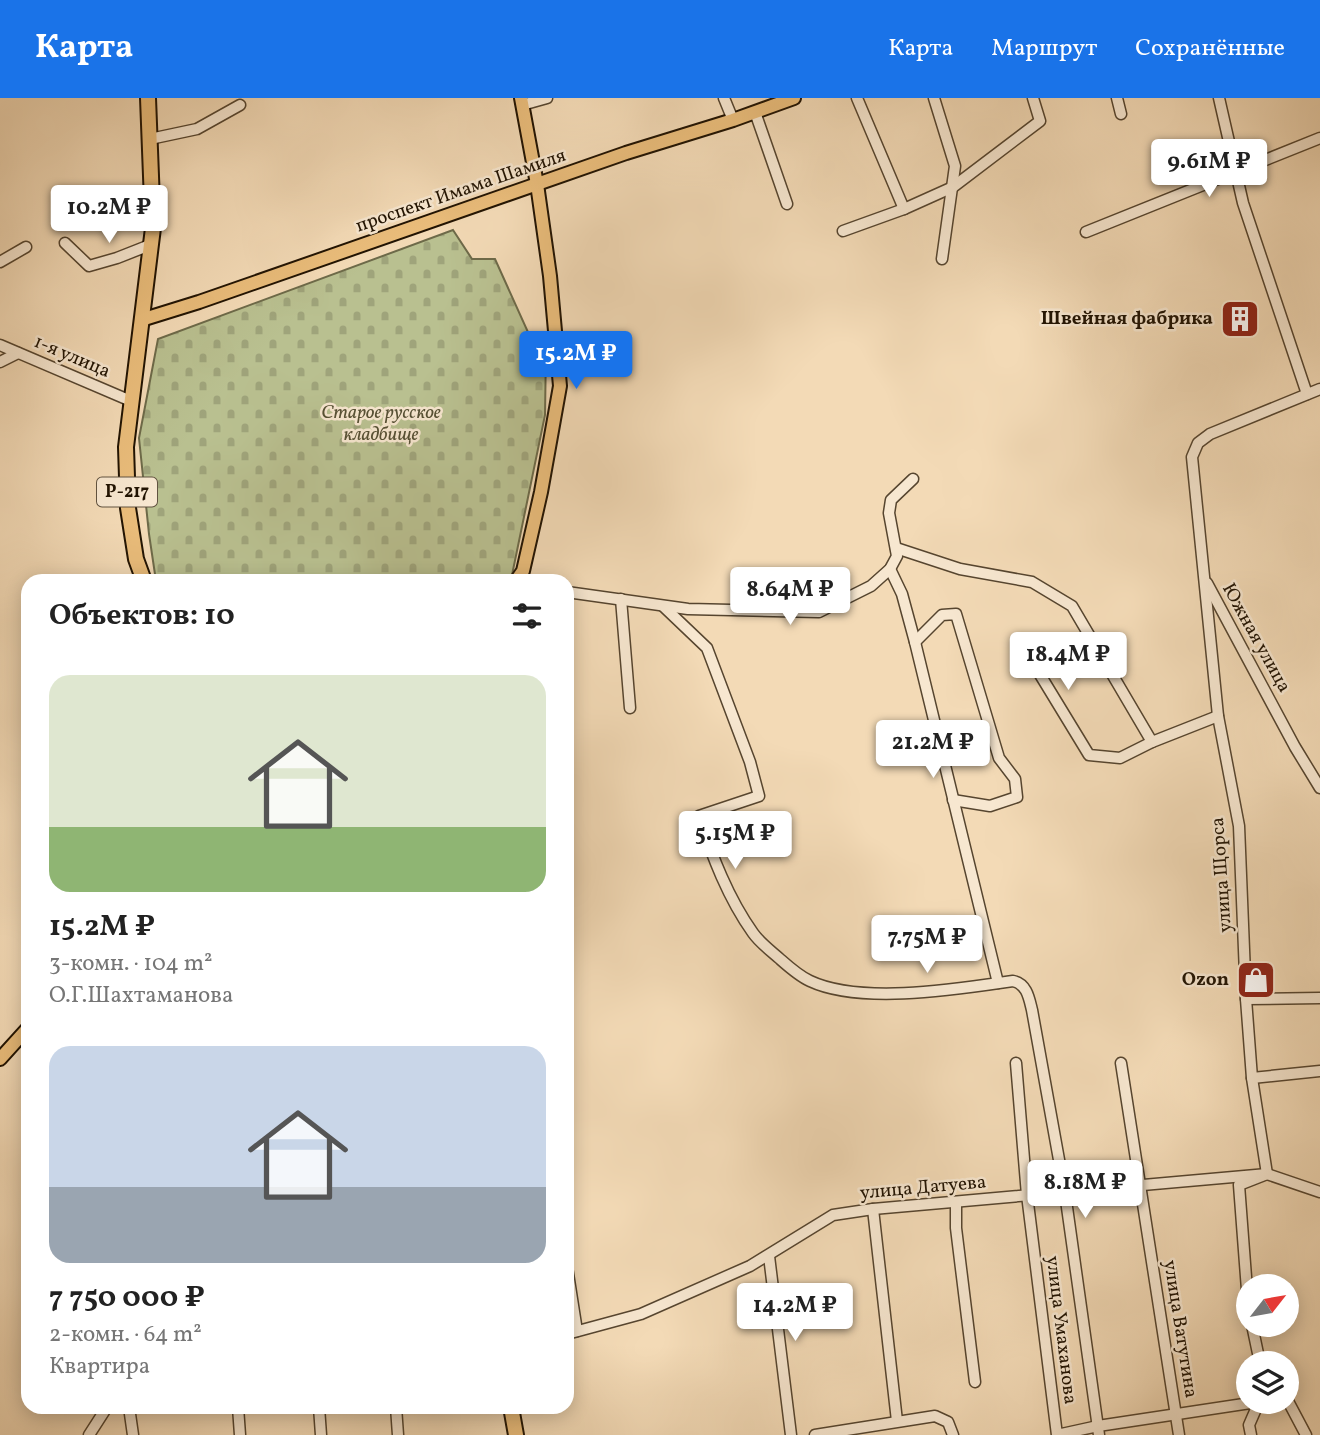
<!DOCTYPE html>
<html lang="ru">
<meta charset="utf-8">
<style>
body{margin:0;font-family:Vollkorn,serif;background:#f2f2f2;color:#222;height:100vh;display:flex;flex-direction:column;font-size:26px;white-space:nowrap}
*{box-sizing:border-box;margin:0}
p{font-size:23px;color:#767676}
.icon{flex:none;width:38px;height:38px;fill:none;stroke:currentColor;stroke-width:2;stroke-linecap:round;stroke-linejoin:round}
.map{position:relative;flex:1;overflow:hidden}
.details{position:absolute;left:21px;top:476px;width:553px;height:840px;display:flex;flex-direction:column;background:#fff;border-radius:21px;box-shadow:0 4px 18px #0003}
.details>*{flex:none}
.needle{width:46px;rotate:59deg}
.buttons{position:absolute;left:1236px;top:1176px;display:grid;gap:14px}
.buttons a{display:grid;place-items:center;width:63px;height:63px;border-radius:50%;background:#fff;box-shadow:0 4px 18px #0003;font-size:35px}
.price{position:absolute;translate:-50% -60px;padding:0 16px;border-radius:7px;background:#fff;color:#222;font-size:23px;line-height:46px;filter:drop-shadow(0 2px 4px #0008)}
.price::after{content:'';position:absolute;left:50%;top:42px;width:21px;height:16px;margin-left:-10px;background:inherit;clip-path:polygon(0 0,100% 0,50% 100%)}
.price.current{background:#1a73e8;color:#fff}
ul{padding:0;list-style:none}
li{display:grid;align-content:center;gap:14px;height:371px;padding:0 28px}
li span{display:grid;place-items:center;height:217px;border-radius:21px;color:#555}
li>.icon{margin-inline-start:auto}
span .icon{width:126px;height:126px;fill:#fffc;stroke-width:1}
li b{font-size:30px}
h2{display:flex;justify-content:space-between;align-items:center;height:84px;padding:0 28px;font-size:30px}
header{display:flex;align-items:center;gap:42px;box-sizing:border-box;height:98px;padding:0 35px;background:#1a73e8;color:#fff}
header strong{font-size:33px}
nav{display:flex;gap:38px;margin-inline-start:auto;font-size:24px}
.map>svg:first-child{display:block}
.cemetery{fill:url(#cemetery-stones);stroke:#6d6a49;stroke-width:2}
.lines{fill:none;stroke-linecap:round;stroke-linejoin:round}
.minor-casing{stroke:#56452f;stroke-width:13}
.major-casing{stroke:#211302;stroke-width:16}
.highway-casing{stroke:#211302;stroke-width:18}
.minor{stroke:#f7e7d0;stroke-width:10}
.major{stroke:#eabd7b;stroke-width:12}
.highway{stroke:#eabd7b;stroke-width:14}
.labels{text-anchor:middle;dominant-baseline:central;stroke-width:5;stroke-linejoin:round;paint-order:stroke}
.shield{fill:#f7e7d0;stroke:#615340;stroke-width:2}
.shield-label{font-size:18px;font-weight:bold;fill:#211302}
.street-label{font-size:19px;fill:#211302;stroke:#f7e7d0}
.poi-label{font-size:19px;font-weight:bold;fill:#211302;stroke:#f7e7d0;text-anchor:end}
.park-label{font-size:19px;font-style:italic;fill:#565034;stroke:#f7e7d0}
</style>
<header>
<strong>Карта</strong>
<nav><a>Карта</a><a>Маршрут</a><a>Сохранённые</a></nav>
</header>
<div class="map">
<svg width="1320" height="1337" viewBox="0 0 1320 1337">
<defs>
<pattern id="cemetery-stones" width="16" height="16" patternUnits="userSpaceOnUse" patternTransform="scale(1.75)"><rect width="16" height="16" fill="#b9c090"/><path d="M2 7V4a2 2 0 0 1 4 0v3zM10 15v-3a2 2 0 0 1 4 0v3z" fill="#9fa47b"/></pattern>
</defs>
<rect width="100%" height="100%" fill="#f3dab6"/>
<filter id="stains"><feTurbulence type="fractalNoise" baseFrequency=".00286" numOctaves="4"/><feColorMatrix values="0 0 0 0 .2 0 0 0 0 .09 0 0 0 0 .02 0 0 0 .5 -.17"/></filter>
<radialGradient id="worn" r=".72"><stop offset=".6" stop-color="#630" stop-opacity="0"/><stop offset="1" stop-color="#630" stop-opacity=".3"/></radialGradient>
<!-- cemetery -->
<path class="cemetery" d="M453 132 472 161H495L536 252H546L545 317 512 477 504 483H416L413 479 400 483H156L149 436 139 340 158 241Z"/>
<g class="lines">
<!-- minor casing -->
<g class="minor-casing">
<g id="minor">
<path d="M724 0 733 22"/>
<path d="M857 0 904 111"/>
<path d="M934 0 955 68 942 161"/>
<path d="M1117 0 1121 16"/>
<path d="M1219 0 1243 105 1307 296"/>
<path d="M522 7 547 0"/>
<path d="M755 14 787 106"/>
<path d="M150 41 197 31 240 7"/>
<path d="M843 133 904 111 953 89 1040 23 1033 0"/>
<path d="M1086 134 1320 40"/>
<path d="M65 145 89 168 117 160 150 147"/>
<path d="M0 164 26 149"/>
<path d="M0 247 131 303"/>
<path d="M0 264 18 255"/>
<path d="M896 450 960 471 1032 484 1072 508 1152 644 1120 660 1089 657 1022 547"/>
<path d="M890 471 902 496 915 544 998 885"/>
<path d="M1207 485 1295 649 1320 690"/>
<path d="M567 494 688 511 819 514 871 488 890 471 897 458 889 415 891 402 913 381"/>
<path d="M621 501 630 610"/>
<path d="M664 509 707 550 750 664 759 698 699 718C712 758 728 800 753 835 760 845 771 853 780 861 789 869 799 878 810 883 861 907 958 891 1013 883 1027 886 1029 900 1032 912L1065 1095 1099 1337"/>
<path d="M915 544 942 517 956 516 999 660 1015 681 1017 699 990 708 953 702"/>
<path d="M1152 644 1218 618"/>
<path d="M1246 901 1320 900"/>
<path d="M1016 965 1027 1097 1057 1337 1098 1328 1257 1304"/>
<path d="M1121 965 1179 1337"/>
<path d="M1252 980 1320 973"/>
<path d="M956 1104V1130L975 1284"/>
<path d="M873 1111 897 1323"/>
<path d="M769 1158 791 1337"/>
<path d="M567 1169 577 1233"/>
<path d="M1248 1205 1239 1087 1267 1076 1252 980 1246 901 1239 728 1218 618 1192 359 1198 345 1210 336 1320 291"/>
<path d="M1252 1227 1260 1265"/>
<path d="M567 1236 641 1216 750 1168 833 1117 873 1111 1267 1076 1320 1094"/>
<path d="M1286 1303H1288L1306 1337"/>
<path d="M129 1309 133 1337"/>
<path d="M238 1309 240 1337"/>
<path d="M319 1309 321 1337"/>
<path d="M396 1309 398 1337"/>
<path d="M89 1337 107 1309"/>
<path d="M815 1337 935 1318 948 1324 953 1337"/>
<path d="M1251 1337 1249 1327 1259 1304"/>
</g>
</g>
<!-- major casing -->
<g class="major-casing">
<g id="major">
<path d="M141 222 199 204 626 55 733 22 794 0"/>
<path d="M516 483 523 473 541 394 560 288 550 178 537 86 521 0"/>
<path d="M0 961 28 930"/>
</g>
</g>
<!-- highway casing -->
<g class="highway-casing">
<g id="highway">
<path d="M144 483 136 461 128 410 126 349 153 130 148 0"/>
<path d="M511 1309 516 1337"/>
</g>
</g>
<!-- minor -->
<use href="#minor" class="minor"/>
<!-- major -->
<use href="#major" class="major"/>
<!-- highway -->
<use href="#highway" class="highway"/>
</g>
<!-- icons -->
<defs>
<g id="building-square" transform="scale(2.0125)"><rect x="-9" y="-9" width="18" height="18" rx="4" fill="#8f2418" stroke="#f7e7d0"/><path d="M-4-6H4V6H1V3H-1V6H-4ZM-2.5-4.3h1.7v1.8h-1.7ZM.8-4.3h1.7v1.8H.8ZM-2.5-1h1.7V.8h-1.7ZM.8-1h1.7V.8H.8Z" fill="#fff"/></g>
<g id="shop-square" transform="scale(2.0125)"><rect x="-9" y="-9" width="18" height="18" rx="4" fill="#8f2418" stroke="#f7e7d0"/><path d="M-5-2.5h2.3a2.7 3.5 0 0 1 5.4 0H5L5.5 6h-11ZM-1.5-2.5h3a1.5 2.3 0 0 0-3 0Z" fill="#fff"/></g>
</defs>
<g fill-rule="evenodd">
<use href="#building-square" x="1240" y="221"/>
<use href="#shop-square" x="1256" y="882"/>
</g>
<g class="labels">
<!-- shield labels -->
<rect class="shield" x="97" y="379.5" width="60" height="29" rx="5"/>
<g class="shield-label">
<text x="127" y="394">Р-217</text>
</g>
<!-- street labels -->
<g class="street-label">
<text transform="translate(461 93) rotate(-19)">проспект Имама Шамиля</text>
<text transform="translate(72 259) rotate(23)">1-я улица</text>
<text transform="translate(1256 540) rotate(61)">Южная улица</text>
<text transform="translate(1222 777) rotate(-94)">улица Щорса</text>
<text transform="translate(923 1090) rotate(-5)">улица Датуева</text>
<text transform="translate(1180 1231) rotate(81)">улица Ватутина</text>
<text transform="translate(1061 1232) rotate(83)">улица Умаханова</text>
</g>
<!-- poi labels -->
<g class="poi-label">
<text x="1213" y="221">Швейная фабрика</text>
<text x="1229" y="882">Ozon</text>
</g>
<!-- park labels -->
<g class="park-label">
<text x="381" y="315">Старое русское<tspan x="381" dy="22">кладбище</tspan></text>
</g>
</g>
<rect width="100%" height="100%" filter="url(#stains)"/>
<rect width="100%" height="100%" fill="url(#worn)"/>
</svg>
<div class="buttons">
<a><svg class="needle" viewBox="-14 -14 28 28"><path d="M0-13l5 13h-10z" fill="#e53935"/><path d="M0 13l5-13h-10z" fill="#767676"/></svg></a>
<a><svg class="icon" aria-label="layers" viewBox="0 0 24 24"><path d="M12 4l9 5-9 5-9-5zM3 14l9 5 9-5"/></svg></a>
</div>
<b class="price" style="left:1209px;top:101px">9.61M ₽</b>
<b class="price" style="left:109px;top:147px">10.2M ₽</b>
<b class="price current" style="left:576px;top:293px">15.2M ₽</b>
<b class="price" style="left:790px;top:529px">8.64M ₽</b>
<b class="price" style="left:1068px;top:594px">18.4M ₽</b>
<b class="price" style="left:933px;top:682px">21.2M ₽</b>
<b class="price" style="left:735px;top:773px">5.15M ₽</b>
<b class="price" style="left:927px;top:877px">7.75M ₽</b>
<b class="price" style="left:1085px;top:1122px">8.18M ₽</b>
<b class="price" style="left:795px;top:1245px">14.2M ₽</b>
<section class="details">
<h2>Объектов: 10<svg class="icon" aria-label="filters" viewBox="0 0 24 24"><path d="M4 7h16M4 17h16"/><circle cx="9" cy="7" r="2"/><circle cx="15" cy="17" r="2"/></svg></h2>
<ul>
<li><span style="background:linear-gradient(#dfe7d0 70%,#8fb573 0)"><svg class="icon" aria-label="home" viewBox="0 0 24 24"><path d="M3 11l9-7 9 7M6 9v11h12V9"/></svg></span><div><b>15.2M ₽</b><p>3-комн. · 104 m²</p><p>О.Г.Шахтаманова</p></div></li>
<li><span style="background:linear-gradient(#c9d6e8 65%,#9aa5b1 0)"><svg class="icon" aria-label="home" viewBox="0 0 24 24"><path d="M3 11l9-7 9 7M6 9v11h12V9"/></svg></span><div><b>7 750 000 ₽</b><p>2-комн. · 64 m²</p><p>Квартира</p></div></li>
</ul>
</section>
</div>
